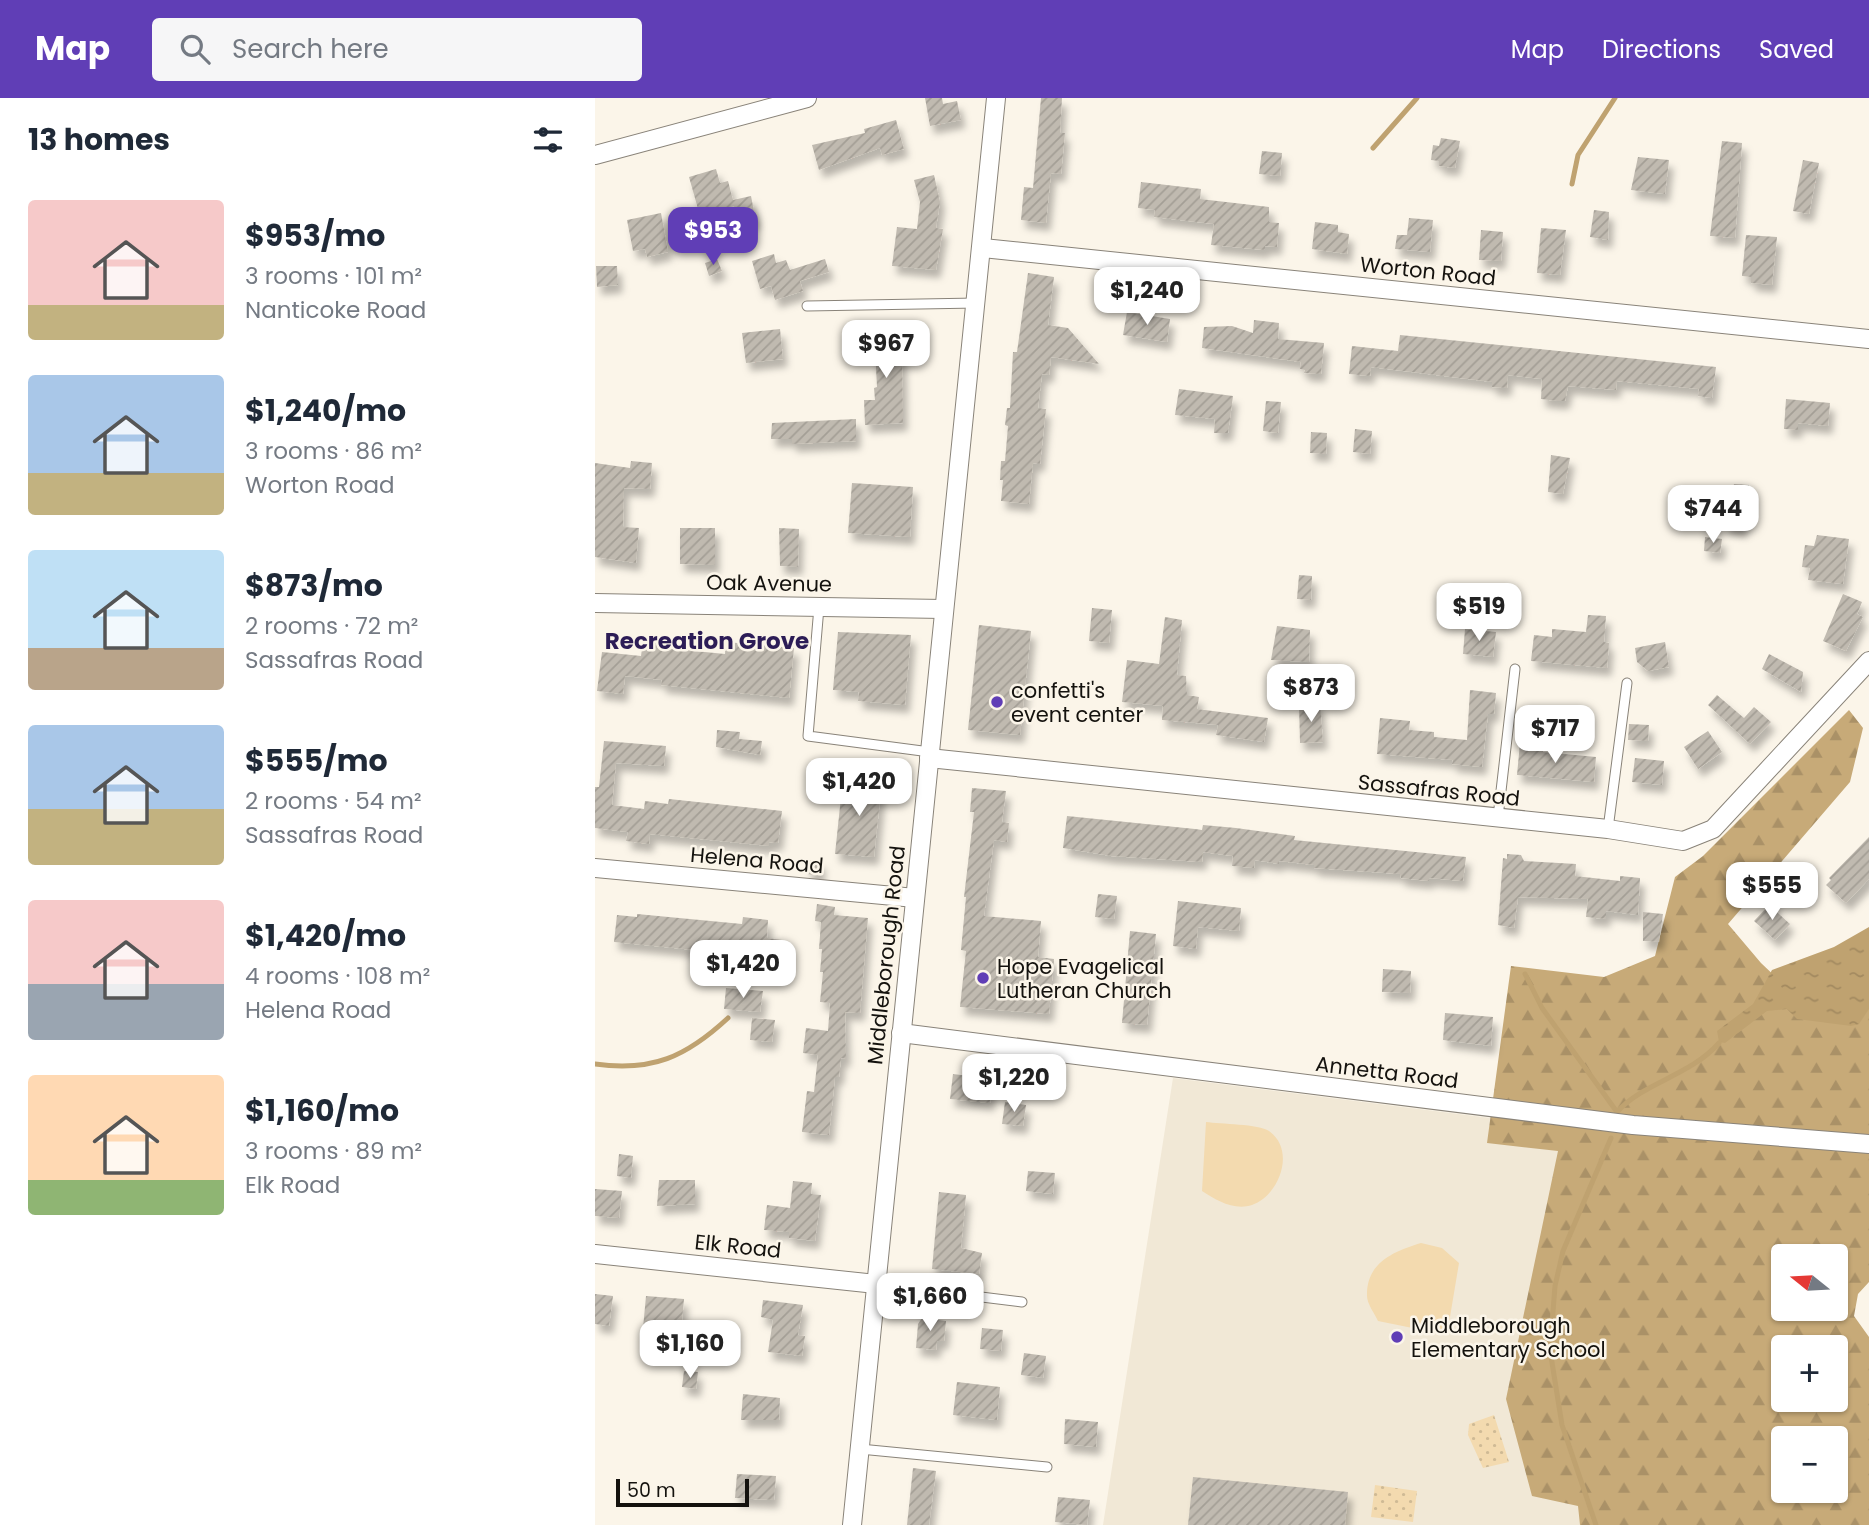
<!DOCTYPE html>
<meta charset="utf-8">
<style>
body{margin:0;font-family:Poppins,sans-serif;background:#f6f6f7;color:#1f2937;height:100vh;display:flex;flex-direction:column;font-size:26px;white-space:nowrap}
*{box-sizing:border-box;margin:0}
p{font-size:23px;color:#747a83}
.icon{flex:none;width:38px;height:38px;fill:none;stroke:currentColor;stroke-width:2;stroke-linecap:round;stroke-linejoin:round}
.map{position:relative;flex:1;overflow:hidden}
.drawer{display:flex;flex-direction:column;background:#fff;width:595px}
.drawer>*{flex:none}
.needle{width:46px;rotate:288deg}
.buttons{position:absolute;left:1176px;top:1146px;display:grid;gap:14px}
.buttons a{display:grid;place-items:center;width:77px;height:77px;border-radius:7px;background:#fff;box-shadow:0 2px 5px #0004;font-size:35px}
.scale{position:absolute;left:21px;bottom:18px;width:133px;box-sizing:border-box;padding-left:7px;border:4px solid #14120e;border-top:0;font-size:19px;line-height:24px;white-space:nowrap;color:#14120e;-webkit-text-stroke:5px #fbf5e9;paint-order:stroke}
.price{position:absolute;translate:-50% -60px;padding:0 16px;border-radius:14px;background:#fff;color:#222;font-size:23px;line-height:46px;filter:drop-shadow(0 2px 4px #0008)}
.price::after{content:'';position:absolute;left:50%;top:42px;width:21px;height:16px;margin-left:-10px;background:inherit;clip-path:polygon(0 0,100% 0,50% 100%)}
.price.selected{background:#603eb6;color:#fff}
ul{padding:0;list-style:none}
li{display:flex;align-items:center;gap:21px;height:175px;padding:0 28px}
li span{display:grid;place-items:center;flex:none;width:196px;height:140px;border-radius:7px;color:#555}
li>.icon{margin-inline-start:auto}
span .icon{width:84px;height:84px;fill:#fffc;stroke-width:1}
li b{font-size:30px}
h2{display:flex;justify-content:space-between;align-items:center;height:84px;padding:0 28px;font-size:30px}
header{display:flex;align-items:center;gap:42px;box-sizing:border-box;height:98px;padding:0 35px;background:#603eb6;color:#fff}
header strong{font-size:33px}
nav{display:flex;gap:38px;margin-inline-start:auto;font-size:24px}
.search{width:490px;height:63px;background:#f6f6f7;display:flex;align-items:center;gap:18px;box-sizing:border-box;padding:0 24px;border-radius:7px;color:#747a83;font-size:26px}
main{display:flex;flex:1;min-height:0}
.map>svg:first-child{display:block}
.built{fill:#f1e8d6}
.green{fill:#f3daaf}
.forest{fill:url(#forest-firs);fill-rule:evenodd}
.park{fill:url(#park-dots)}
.water{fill:url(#water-ripples)}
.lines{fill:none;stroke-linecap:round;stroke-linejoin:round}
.stream{stroke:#bfa270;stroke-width:5}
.building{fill:url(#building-hatch);filter:url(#shadow)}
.service-casing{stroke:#898379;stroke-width:11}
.minor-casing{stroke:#898379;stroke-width:20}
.service{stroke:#fff;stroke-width:9}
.minor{stroke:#fff;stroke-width:18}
.poi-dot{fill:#603eb6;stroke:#fbf5e9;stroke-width:2.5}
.labels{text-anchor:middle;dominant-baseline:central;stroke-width:5;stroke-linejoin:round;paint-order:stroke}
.street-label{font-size:21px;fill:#14120e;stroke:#fbf5e9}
.poi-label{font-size:21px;fill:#14120e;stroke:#fbf5e9;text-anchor:start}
.neighbourhood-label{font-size:23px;font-weight:bold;fill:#2c1c56;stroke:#fbf5e9}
</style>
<header>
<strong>Map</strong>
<div class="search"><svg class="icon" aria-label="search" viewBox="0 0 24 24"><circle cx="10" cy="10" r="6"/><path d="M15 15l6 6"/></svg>Search here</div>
<nav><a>Map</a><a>Directions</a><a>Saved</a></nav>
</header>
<main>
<section class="drawer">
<h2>13 homes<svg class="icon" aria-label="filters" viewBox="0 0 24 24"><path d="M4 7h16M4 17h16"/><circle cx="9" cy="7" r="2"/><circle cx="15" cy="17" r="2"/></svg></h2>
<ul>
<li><span style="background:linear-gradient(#f6c9c9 75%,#c2b280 0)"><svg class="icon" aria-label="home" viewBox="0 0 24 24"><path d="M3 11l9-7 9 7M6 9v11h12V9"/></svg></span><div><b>$953/mo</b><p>3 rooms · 101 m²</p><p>Nanticoke Road</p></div></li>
<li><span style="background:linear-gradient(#a9c7e8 70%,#c2b280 0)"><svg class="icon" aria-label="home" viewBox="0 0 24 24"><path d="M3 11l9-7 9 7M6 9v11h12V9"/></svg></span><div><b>$1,240/mo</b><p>3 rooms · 86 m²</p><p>Worton Road</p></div></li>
<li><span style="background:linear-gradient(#bfe0f5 70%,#b9a48a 0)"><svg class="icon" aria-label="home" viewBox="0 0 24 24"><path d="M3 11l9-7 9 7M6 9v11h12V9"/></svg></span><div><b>$873/mo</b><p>2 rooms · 72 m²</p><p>Sassafras Road</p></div></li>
<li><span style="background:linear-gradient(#a9c7e8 60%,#c2b280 0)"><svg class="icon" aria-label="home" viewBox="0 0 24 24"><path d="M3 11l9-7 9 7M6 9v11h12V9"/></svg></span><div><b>$555/mo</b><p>2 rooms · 54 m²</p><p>Sassafras Road</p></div></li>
<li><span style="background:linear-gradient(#f6c9c9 60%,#9aa5b1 0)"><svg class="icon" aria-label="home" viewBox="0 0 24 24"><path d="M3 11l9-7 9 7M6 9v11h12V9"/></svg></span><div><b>$1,420/mo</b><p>4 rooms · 108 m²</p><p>Helena Road</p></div></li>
<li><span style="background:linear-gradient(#ffd9b3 75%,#8fb573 0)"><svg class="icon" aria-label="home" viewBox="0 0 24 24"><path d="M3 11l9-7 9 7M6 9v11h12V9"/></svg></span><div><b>$1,160/mo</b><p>3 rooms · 89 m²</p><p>Elk Road</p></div></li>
</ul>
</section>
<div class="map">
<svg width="1274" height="1427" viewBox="0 0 1274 1427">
<defs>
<pattern id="forest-firs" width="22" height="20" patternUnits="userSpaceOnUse" patternTransform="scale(1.75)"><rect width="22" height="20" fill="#c7aa78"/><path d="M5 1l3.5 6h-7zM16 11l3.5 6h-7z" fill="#aa9167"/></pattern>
<pattern id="park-dots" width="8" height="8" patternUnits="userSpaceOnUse" patternTransform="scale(1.75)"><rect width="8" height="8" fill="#f3daaf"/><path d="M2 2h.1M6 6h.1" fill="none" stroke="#cfba95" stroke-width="1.8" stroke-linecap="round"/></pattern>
<pattern id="water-ripples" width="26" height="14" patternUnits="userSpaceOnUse" patternTransform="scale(1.75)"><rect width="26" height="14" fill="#bfa270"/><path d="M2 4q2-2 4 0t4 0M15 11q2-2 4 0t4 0" fill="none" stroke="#a38a60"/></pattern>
<pattern id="building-hatch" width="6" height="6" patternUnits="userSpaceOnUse" patternTransform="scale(1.75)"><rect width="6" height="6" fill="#c0bab0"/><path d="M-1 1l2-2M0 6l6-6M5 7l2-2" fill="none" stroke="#a49f96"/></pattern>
<filter id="shadow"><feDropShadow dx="4.5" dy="8" stdDeviation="3.5" flood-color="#0004"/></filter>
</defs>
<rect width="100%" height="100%" fill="#fbf5e9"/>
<!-- built -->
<path class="built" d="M578 980 1006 1034 1039 1427H508Z"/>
<!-- green -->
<g class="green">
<path d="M611 1024C625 1026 664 1026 674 1033 701 1052 685 1097 657 1107 639 1113 621 1102 607 1093Z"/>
<path d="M826 1145 847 1150 864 1165 852 1237 783 1223C780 1216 772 1206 772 1198 771 1164 800 1153 826 1145Z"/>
</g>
<!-- forest -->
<path class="forest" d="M1254 612 1268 630 1255 684 1133 826 1166 865 1208 905 1274 902V1184L1263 1196 1259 1218 1274 1239V1427H985L983 1408 937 1398 911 1301 963 1053 892 1045 916 868 1009 879 1060 858 1080 779 1108 758ZM1188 1158H1241V1211H1188ZM1188 1250H1241V1302H1188ZM1188 1340H1241V1393H1188Z"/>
<!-- park -->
<g class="park">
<path d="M899 1317 914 1364 888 1370 873 1337 874 1326Z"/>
<path d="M780 1387 822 1393 818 1424 776 1419Z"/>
</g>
<!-- water -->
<path class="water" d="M1274 829V911L1264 926 1256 928 1202 921 1192 911 1172 913 1130 945 1124 944 1122 933 1158 906 1177 872 1239 849Z"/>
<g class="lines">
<!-- stream -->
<g class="stream">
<path d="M778 50 822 0"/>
<path d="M977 86 983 57 1020 0"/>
<path d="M930 876 947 910 1022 1014C1049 984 1095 978 1124 945"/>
<path d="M0 966C57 974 91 959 133 920"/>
<path d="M1001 1427 967 1327 955 1252 960 1188 968 1153 1016 1040"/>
</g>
</g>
<!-- building -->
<g class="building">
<path d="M330 0H347L348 6 362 3 366 22 335 28Z"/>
<path d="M446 0H467L465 35H470L466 76 456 75 451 125 426 122 429 89 438 90Z"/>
<path d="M301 22 309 51 287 57 285 50 224 72 217 47 270 35 269 31Z"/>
<path d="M846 40 865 43 860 70 844 68V63L836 62 838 47 844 48Z"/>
<path d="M1127 43 1147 45 1140 140 1115 138Z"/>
<path d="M667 53 687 55 685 78 664 76Z"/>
<path d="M1043 59 1074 62 1070 96 1036 92Z"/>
<path d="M1208 62 1224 65 1214 116 1198 113Z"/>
<path d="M121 71 125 85 133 83 138 102 156 98 161 123 144 127 139 108 105 118 94 79Z"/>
<path d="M339 77 345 104 341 130 348 131 341 172 297 168 302 129 322 131 325 104 319 82Z"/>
<path d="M546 84 606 91 605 101 674 109V124L684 125 682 149 670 148V152L616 147 619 126 559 119 560 112 543 110Z"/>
<path d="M999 112 1014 114 1013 142 995 139Z"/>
<path d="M66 115 73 154 52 159 50 151 38 153 32 122Z"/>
<path d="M814 120 838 122 835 154 800 151 802 137H812Z"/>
<path d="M720 124 743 127V134L754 136 752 156 717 151Z"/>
<path d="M946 130 971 132 965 177 942 175Z"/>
<path d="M886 132 908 134 906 163 884 162Z"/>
<path d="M1151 137 1182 139 1177 187 1156 185V179L1147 178Z"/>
<path d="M179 156 181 165 191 162 195 172 230 161 234 174 205 183 208 193 180 202 176 188 165 191 157 163Z"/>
<path d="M122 161 127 173 114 178 110 165Z"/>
<path d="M1 168H22L23 187 2 189Z"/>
<path d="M433 175 459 179 453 227 473 230 504 266 456 259 454 277 447 276 443 310 451 311 445 366 438 365 434 406 406 403 408 382H405L406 363H410L413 328 410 327 412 310H415L418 254H422Z"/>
<path d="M532 214 575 221 572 244 528 237Z"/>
<path d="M659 222 684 225 683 241 729 245 726 276 709 275 710 272 705 271 706 264 607 250 609 229 637 228 658 235Z"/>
<path d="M185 231 188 261 151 265 147 235Z"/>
<path d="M307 235 308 325 270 327 269 302H280L279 290 282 289 280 251 269 252 268 237Z"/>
<path d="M805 237 1121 269 1117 300 1103 298 1104 291 1022 283 1021 292 973 288 970 303H962L946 301 947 281 913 277 912 290 897 289V284L776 269 775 278 754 276 757 248 803 253Z"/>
<path d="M584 291 638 298 633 335H619L620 321 580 317Z"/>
<path d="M1191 301 1235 305 1233 328 1203 325V332L1189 331Z"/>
<path d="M671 303 686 304 683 335 668 333Z"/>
<path d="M261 321V343L197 346V341H176L177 325Z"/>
<path d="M760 331 777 333 775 356 758 354Z"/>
<path d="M716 334 732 335 731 356 715 355Z"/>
<path d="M956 357 975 360 968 396 953 394Z"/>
<path d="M36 363 57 365 55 391 29 390 28 429 44 430 41 465 0 459V365L35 370Z"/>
<path d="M257 385 318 389 315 439 253 435Z"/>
<path d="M1139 386 1154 387 1147 432 1129 428Z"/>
<path d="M85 430H120V467L85 466Z"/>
<path d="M184 430 204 431 203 469 185 468Z"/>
<path d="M1222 437 1254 441 1248 486 1213 482 1215 470 1207 469 1210 447 1219 448Z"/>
<path d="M1110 439 1127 441 1125 455 1109 453Z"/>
<path d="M704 477 717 478 716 502 702 501Z"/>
<path d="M1248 496 1267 504 1262 516 1268 519 1251 553 1228 543Z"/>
<path d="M497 510 517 512 514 545 494 543Z"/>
<path d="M993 517 1011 518 1009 544 1014 545 1012 570 936 563 939 537 957 539V531L991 534Z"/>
<path d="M570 519 587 522 582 577 591 578 592 597 604 599 602 611 673 620 669 644 621 637 623 627 567 622 568 608 527 604 532 562 564 566Z"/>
<path d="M384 527 436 533 425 637 373 632Z"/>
<path d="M682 528 715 532 714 564 676 562Z"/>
<path d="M870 531 901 534 898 559 868 556Z"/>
<path d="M243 534 316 537 310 607 263 603 264 594 238 592Z"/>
<path d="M48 543 69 546V550L130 556 131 544 199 550 194 600 66 587 67 582 30 578 28 596 2 593 7 554 46 558Z"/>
<path d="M1070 544 1074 569 1053 573 1042 564 1040 550Z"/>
<path d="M1174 556 1208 574 1206 594 1167 571Z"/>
<path d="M875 592 901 595 899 616H893L887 669 857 666 858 662 782 656 785 620 815 623 814 632 839 634V639L872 642Z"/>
<path d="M1122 597 1149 620 1159 609 1176 624 1155 646 1113 607Z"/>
<path d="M725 606 728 644 705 645 704 607Z"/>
<path d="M1034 626 1054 627 1053 643 1033 642Z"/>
<path d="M122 632 145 634 144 641 167 643 165 657 121 649Z"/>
<path d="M1113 633 1127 654 1103 671 1089 649Z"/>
<path d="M9 643 71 648 69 668 21 665 17 707 49 711 50 703 73 706 74 701 187 713 183 745 174 744V748L55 736 54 746 31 743 33 734 0 730V689H4Z"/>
<path d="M925 645 943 646 942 650H948V654L1001 659 999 684 922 677Z"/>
<path d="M1040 660 1069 663 1067 687 1037 684Z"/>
<path d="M248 680 287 683 279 759 240 756Z"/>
<path d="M377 690 411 693 407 724 414 725 412 744 399 742 389 818 446 823 443 859 459 861 454 916 365 909 371 853 366 852 371 799H369L379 714H375Z"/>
<path d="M472 718 600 731 607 732 608 727 641 730 700 738 699 742 871 759 868 783 834 780V783L806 780 805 776 719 770V767L684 763V766L660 762 659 770 637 768 638 758 608 754 607 764 516 758 468 750Z"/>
<path d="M1274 739V781L1251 805 1231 787 1236 782 1234 780Z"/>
<path d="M912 756 926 757 929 763 981 766 980 778 1025 783V778L1045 780 1043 817 1011 813V821L991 819 993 801 923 799 919 830 903 827 908 760 912 761Z"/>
<path d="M213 762 226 763 225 778 212 776Z"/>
<path d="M503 796 522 798 519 821 500 819Z"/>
<path d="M583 803 646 810 644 833 603 829 601 851 578 848Z"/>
<path d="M222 806 240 809 239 817 273 820 265 915 250 914 251 961 246 960 244 979H240L234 1037 207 1034 212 993 219 994 223 957 208 955 211 930 233 933 235 905 225 904 228 874H225L227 851H224L226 824 220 823Z"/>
<path d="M1174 807 1195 826 1180 842 1159 823Z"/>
<path d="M1048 814 1068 816 1064 844 1048 843Z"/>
<path d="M42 816 147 826 148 819 173 822 172 840 187 842 185 856 170 854 169 859 126 854V862L115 861V871L99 869V852L19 844 22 817 42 819Z"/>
<path d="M535 833 561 836 552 927 527 925Z"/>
<path d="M788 871 816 873 815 895 787 894Z"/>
<path d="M131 890 168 893 165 914 129 911Z"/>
<path d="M850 915 898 919 896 948 848 942Z"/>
<path d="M157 920 180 922 177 944 155 942Z"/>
<path d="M358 976 398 981 395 1005 355 1001Z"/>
<path d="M410 1004 431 1007 428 1028 407 1026Z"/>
<path d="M24 1056 38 1058 36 1080 22 1078Z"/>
<path d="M433 1073 460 1075 458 1096 431 1093Z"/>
<path d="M64 1082H100V1106L62 1108Z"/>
<path d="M198 1083 217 1085 216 1096 226 1097 220 1143 194 1140V1134L169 1132 172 1107 195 1110Z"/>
<path d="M0 1091 27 1093 24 1120 0 1118Z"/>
<path d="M344 1094 371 1097 366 1150 387 1155 384 1176 337 1171Z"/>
<path d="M0 1196 18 1198 14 1228 0 1226Z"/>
<path d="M51 1198 89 1201 86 1233 48 1230Z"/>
<path d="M168 1202 208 1207 203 1237 210 1238 207 1258 173 1254 178 1222 166 1219Z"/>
<path d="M327 1220 351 1223 349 1243H342L341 1252 321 1250 323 1226Z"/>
<path d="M387 1230 408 1232 406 1253 385 1251Z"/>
<path d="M95 1233 113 1235 111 1254 93 1252Z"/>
<path d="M429 1255 451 1258 448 1280 426 1277Z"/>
<path d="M89 1273 103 1274 101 1291 87 1289Z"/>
<path d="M362 1284 405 1289 402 1322 358 1317Z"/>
<path d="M148 1296 185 1300 184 1322H146Z"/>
<path d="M470 1321 503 1324 501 1349 469 1346Z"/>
<path d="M318 1370 341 1373 334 1427H312Z"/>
<path d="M142 1376 181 1378 179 1402 140 1400Z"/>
<path d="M598 1379 753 1394 750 1427H593Z"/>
<path d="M463 1399 495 1402 492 1427 460 1424Z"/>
</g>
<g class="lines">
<!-- service casing -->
<g class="service-casing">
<g id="service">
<path d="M212 208 382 205"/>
<path d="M224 509 213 638 335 654"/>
<path d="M903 719 920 571"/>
<path d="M1013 731 1032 585"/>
<path d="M281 1186 427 1204"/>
<path d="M265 1351 452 1369"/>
</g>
</g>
<!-- minor casing -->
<g class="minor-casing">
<g id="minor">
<path d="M0 57 212 0"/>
<path d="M388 150 1274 241"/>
<path d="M0 505 348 511"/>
<path d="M334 660 1013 731 1088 743 1118 731 1274 563"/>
<path d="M0 770 320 800"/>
<path d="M306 935 1038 1027 1274 1046"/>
<path d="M0 1156 281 1186"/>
<path d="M257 1427 401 0"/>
</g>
</g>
<!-- service -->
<use href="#service" class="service"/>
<!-- minor -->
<use href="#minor" class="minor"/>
</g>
<!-- markers -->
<g class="poi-dot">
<circle cx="402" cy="604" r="7"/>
<circle cx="388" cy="880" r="7"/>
<circle cx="802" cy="1239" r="7"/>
</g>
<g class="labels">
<!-- street labels -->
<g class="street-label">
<text transform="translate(833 173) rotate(6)">Worton Road</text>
<text transform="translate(174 485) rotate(1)">Oak Avenue</text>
<text transform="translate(844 692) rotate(6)">Sassafras Road</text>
<text transform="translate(162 762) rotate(5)">Helena Road</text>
<text transform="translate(291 857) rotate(-84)">Middleborough Road</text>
<text transform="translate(792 974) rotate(7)">Annetta Road</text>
<text transform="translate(143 1148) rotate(6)">Elk Road</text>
</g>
<!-- poi labels -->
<g class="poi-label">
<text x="416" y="592">confetti's<tspan x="416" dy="24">event center</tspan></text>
<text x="402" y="868">Hope Evagelical<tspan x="402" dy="24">Lutheran Church</tspan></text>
<text x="816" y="1227">Middleborough<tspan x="816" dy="24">Elementary School</tspan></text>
</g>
<!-- neighbourhood labels -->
<g class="neighbourhood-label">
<text x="112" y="543">Recreation Grove</text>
</g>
</g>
</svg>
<div class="buttons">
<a><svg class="needle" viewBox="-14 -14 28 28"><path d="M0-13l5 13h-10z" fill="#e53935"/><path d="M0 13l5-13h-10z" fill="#747a83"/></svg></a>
<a>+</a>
<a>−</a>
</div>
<div class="scale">50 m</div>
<b class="price selected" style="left:118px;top:169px">$953</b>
<b class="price" style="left:552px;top:229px">$1,240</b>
<b class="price" style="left:291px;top:282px">$967</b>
<b class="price" style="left:1118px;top:447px">$744</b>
<b class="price" style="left:884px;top:545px">$519</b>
<b class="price" style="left:716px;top:626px">$873</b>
<b class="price" style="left:960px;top:667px">$717</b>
<b class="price" style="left:264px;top:720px">$1,420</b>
<b class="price" style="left:1177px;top:824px">$555</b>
<b class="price" style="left:148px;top:902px">$1,420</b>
<b class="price" style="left:419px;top:1016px">$1,220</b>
<b class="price" style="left:335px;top:1235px">$1,660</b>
<b class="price" style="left:95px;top:1282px">$1,160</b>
</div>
</main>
